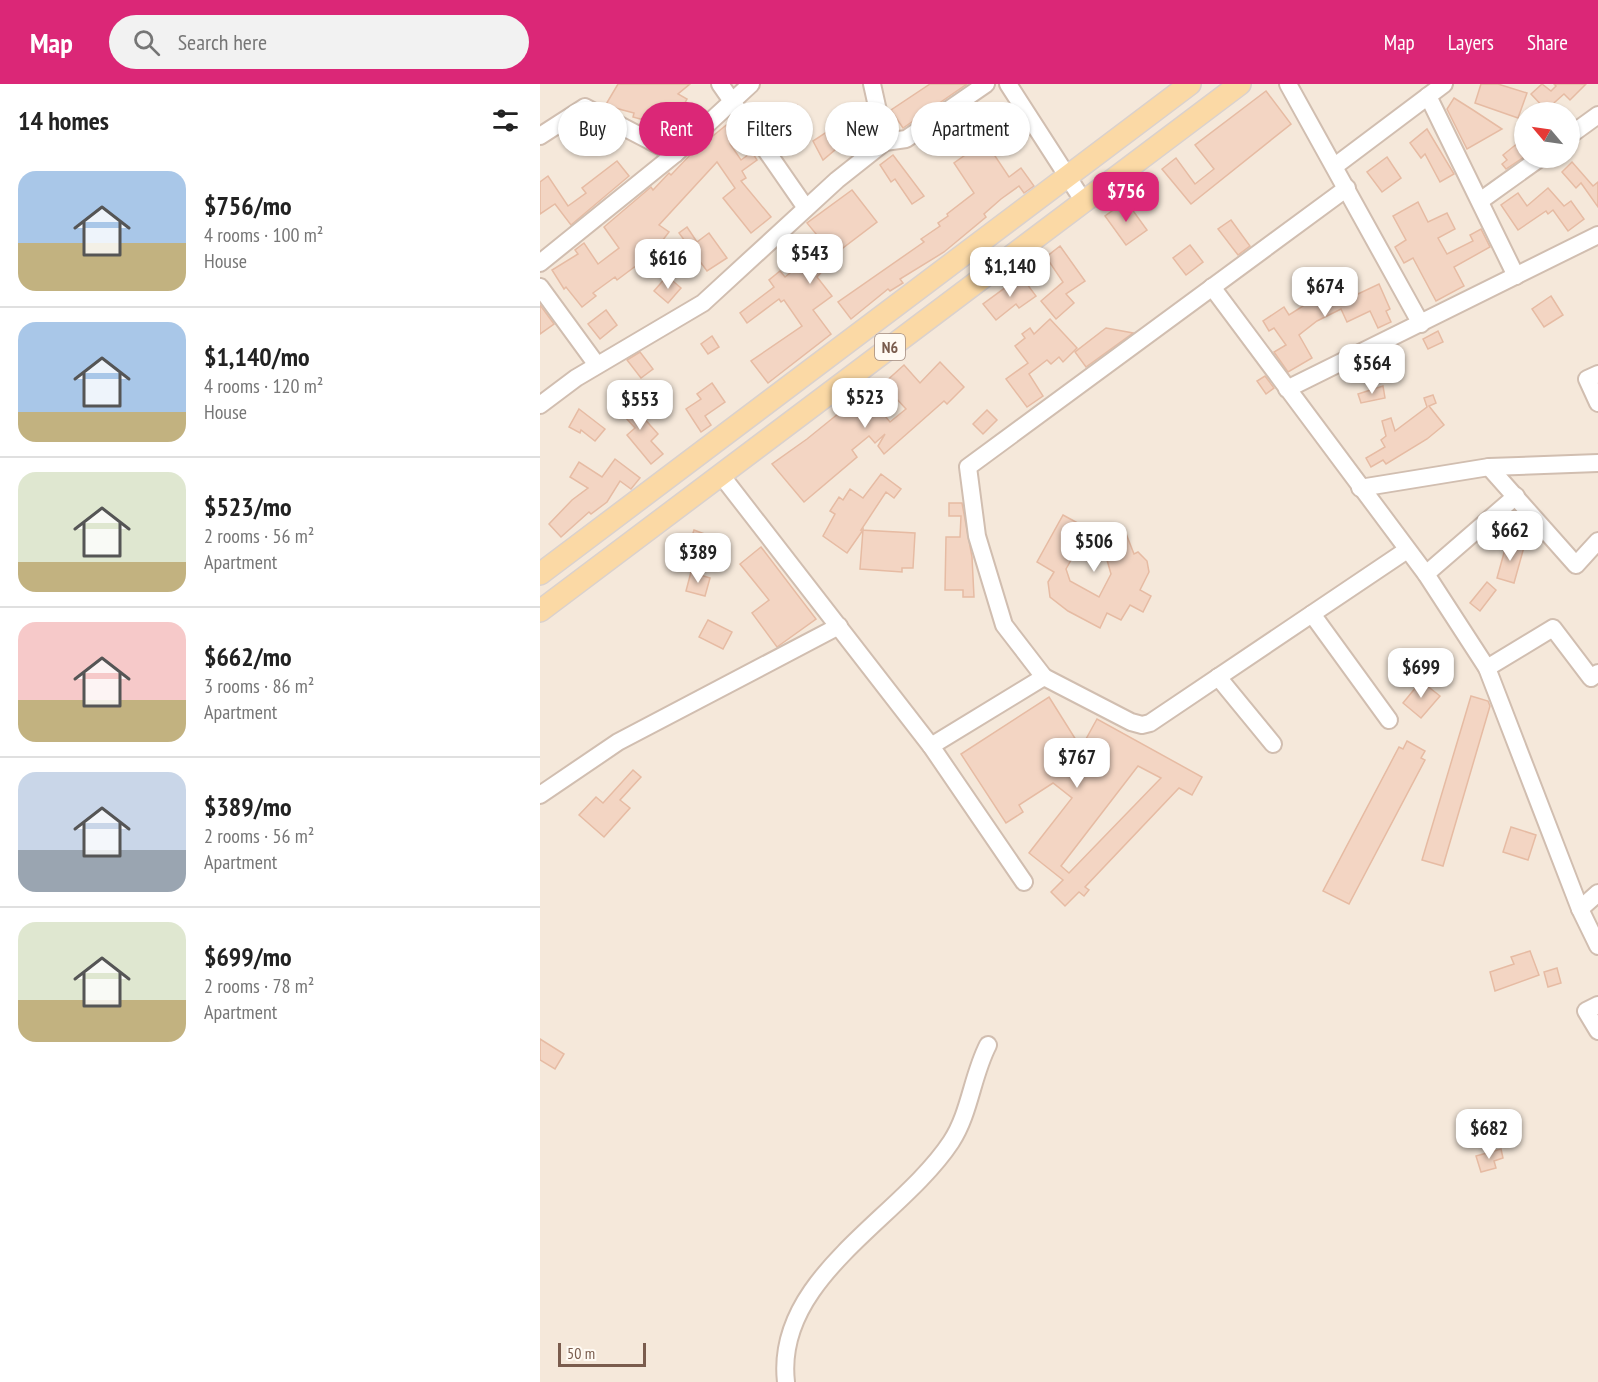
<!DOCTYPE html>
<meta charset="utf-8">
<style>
body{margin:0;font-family:"PT Sans Narrow",sans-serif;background:#f2f2f2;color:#222;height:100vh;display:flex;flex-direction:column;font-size:22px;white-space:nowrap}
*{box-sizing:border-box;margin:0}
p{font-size:20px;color:#767676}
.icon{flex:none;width:33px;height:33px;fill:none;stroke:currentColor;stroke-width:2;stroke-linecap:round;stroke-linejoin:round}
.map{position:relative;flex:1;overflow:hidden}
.drawer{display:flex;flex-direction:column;background:#fff;width:540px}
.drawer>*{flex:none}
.hud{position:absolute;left:18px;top:18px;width:570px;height:54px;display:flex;gap:12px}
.needle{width:39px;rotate:299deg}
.controls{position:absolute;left:974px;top:18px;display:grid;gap:12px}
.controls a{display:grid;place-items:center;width:66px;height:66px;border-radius:50%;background:#fff;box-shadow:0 2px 4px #0004;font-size:30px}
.scale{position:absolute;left:18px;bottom:15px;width:88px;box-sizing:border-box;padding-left:6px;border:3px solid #7a5c4d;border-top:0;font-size:16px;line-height:21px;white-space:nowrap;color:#7a5c4d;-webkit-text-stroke:4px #fffaf3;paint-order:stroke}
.price{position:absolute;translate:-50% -51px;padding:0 14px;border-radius:12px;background:#fff;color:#222;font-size:20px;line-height:39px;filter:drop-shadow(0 2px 3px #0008)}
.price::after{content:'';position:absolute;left:50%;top:36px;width:18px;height:14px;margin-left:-9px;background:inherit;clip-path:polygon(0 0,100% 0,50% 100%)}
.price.on{background:#db2777;color:#fff}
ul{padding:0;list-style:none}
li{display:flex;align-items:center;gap:18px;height:150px;padding:0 18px}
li+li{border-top:2px solid #e0e0e0}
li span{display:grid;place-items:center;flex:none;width:168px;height:120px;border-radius:18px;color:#555}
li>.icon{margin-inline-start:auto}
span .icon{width:72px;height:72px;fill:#fffc;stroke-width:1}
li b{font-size:26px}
h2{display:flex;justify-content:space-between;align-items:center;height:72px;padding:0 18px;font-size:26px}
.tag{padding:0 21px;border-radius:27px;background:#fff;box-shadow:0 2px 4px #0004;font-size:21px;line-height:54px}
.tag.on{background:#db2777;color:#fff}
header{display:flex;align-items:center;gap:36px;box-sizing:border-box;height:84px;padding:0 30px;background:#db2777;color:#fff}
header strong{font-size:28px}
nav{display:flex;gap:33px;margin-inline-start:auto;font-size:21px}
.search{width:420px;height:54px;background:#f2f2f2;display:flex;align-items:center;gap:15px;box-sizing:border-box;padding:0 21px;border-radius:33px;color:#767676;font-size:22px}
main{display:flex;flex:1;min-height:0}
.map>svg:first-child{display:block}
.residential{fill:#f5e8da;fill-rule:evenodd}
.building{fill:#f3d5c3;stroke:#e6bba3;stroke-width:1.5;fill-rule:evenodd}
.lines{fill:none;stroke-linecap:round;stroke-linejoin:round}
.minor-casing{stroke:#d1beb0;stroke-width:20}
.major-casing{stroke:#dad1cd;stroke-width:24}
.minor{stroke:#fff;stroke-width:16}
.major{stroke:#fbd9a5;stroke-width:21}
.labels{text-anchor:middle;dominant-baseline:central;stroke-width:6;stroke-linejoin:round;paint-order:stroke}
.shield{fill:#fffaf3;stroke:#a28b7f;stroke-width:1.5}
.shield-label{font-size:16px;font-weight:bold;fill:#7a5c4d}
</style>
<header>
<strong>Map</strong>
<div class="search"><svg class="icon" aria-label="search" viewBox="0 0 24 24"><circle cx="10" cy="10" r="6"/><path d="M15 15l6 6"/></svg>Search here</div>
<nav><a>Map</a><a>Layers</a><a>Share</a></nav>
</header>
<main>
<section class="drawer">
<h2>14 homes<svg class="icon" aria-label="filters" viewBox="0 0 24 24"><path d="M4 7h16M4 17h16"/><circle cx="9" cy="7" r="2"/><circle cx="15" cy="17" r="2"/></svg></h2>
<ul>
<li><span style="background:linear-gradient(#a9c7e8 60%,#c2b280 0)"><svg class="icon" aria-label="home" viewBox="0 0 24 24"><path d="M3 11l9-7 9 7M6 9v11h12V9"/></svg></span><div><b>$756/mo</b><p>4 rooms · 100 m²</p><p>House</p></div></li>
<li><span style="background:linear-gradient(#a9c7e8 75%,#c2b280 0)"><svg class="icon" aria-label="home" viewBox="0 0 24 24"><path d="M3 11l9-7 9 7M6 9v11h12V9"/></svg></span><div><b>$1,140/mo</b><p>4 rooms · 120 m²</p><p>House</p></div></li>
<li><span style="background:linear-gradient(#dfe7d0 75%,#c2b280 0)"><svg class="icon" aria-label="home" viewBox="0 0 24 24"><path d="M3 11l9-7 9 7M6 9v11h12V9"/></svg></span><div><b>$523/mo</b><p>2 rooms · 56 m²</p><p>Apartment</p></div></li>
<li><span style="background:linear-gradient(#f6c9c9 65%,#c2b280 0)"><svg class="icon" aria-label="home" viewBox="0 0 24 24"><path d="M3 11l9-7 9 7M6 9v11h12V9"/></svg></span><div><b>$662/mo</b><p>3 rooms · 86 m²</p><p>Apartment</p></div></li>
<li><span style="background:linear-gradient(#c9d6e8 65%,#9aa5b1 0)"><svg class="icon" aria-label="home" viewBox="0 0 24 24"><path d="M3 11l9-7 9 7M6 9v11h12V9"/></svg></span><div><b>$389/mo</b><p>2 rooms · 56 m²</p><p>Apartment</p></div></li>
<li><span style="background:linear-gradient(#dfe7d0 65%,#c2b280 0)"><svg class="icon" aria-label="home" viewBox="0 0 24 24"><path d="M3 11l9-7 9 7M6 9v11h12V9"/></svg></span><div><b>$699/mo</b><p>2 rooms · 78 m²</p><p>Apartment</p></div></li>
</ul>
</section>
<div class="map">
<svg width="1058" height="1298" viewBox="0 0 1058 1298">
<rect width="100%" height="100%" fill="#fdf6ec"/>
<!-- residential -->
<path class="residential" d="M0 0H1058V1298H0ZM984 28H1029V74H984Z"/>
<!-- building -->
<g class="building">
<path d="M78 0H150L138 10 147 15 137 33 131 30 126 40 106 29 104 36 93 33 94 29 75 24 74 26 65 22Z"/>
<path d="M390 0H427L363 44 351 26Z"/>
<path d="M941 0H958L987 9 978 34 935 19Z"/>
<path d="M1002 0 1011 7 1016 2 1014 0H1046L1030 16 1024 10 1006 26 991 10Z"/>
<path d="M726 7 751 40 651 120 622 85 636 74 655 100 674 85 655 61Z"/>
<path d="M914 14 933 26 962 45 927 65 907 25Z"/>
<path d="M257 21 265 33 253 41 251 38 230 54 221 40 235 30 238 34Z"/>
<path d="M309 30 324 47 312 58 308 55 283 76 273 57 293 44Z"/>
<path d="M190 38 201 52 190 60 201 76 212 68 217 76 202 87 206 94 201 97 231 133 211 149 183 114 195 104 177 78 119 141 129 148 119 161 116 158 105 175 77 196 75 193 53 209 56 212 42 223 26 203 24 205 12 186 38 170 35 166 44 159 58 180 79 164 64 143 111 103 113 106 129 89 131 91 152 69Z"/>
<path d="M887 45 914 90 900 98 885 70 881 74 870 59Z"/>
<path d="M984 54V73L966 85 962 80 967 76 963 71Z"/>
<path d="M445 57 469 93 481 84 494 102 484 109 479 102 461 115 444 130 446 133 404 168 360 195 363 199 350 207 348 205 311 235 298 218 384 158 381 155 400 142 398 139 408 132 407 130 434 109 414 79Z"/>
<path d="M353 71 384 112 372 120 355 95 351 98 340 81Z"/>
<path d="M847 73 861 94 842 108 827 88Z"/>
<path d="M77 77 89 92 31 141 15 120 0 130V98L8 92 28 122 46 109 42 104Z"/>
<path d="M1032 78 1053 102 1058 98V123L1041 99 1036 104 1022 88Z"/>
<path d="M1008 104 1024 122 1031 117 1044 135 1028 147 1013 126 1008 130 1006 127 978 146 961 121 978 109 987 122Z"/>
<path d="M312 106 337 138 303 164 294 181 290 179 277 193 292 212 273 226 291 250 228 299 211 277 262 242 244 216 241 218 239 215 207 239 200 229 234 203 229 196 240 187 245 193 270 173 268 171 281 156 267 139Z"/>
<path d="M586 117 607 146 586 161 565 132Z"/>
<path d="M878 118 888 138 907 129 915 145 898 154 907 170 933 157 930 151 941 145 950 163 914 183 924 202 896 217 873 174 864 179 855 163 866 156 853 132Z"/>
<path d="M691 136 710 162 698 171 678 145Z"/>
<path d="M147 143 157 158 169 149 187 174 167 187 139 149Z"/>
<path d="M650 161 663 178 646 191 633 174Z"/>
<path d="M520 162 545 197 526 210 534 219 516 235 501 217 523 198 506 173Z"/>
<path d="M127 192 141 204 128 219 114 207Z"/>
<path d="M481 192 496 212 479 224 476 220 456 236 443 220Z"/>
<path d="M810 192 818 210 839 200 850 225 846 227 851 238 838 244 830 227 807 238 801 225 777 237 759 251 772 274 748 288 734 268 746 261 734 244 729 247 723 237 744 223 749 231Z"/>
<path d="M1011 212 1023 231 1004 243 992 225Z"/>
<path d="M0 221 14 240 0 250Z"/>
<path d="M66 226 77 241 60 255 48 240Z"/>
<path d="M510 235 537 264 523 278 519 273 511 280 507 276 489 290 503 312 487 323 466 295 488 279 475 262 485 254 482 250 490 244 494 250Z"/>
<path d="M566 244 593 249 546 283 535 268Z"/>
<path d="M898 247 903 258 888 265 883 255Z"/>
<path d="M172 252 179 263 168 270 161 260Z"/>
<path d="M100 268 113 285 101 294 87 276Z"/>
<path d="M400 278 424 303 407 320 404 317 344 370 338 362 345 350 335 359 329 352 312 366 317 373 264 418 232 380 267 355 325 308 350 338 366 325 343 300 364 281 380 299Z"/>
<path d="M725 292 734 304 726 310 717 297Z"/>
<path d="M172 299 185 318 165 332 171 341 161 348 146 325 161 315 157 310Z"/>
<path d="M843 302 845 314 821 319 818 310Z"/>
<path d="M893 311 896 319 889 322 904 341 887 355 846 380 843 376 831 383 826 374 845 363 841 356 846 352 842 337 851 334 855 347 887 323 884 314Z"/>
<path d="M85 313 118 350 111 357 123 370 111 380 87 351 95 344 75 322Z"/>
<path d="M39 325 65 345 55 357 41 346 40 349 29 343Z"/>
<path d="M447 326 457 336 443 350 433 340Z"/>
<path d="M75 375 100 394 91 405 80 397 67 418 51 430 49 428 21 453 9 440 32 416 48 404 30 393 39 378 62 393Z"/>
<path d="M341 390 361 405 354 414 346 408 321 446 375 449 373 484H362V488L320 485 323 446 307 469 283 452 295 430 290 427 299 413 303 416 310 405 323 414Z"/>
<path d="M409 419H422L432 473 434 513H423V506H405L406 453H420L421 432H409Z"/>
<path d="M523 431 565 454 585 447 594 470 598 468 607 477 609 488 600 506 611 512 603 528 590 521 581 536 567 529 560 544 528 527 510 513 508 498 514 488 497 478ZM539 462 548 474 567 476 571 490 559 513 530 497 526 485Z"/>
<path d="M154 446 175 454 169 469 149 461Z"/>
<path d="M967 458 984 463 974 499 957 494Z"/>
<path d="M221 463 276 535 237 563 212 529 229 516 200 480Z"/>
<path d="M151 488 170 494 165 512 146 507Z"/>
<path d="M947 498 956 506 940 527 930 519Z"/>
<path d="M168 536 192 548 183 565 159 553Z"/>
<path d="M881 597 900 612 881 634 863 619Z"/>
<path d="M931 612 948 617 950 622 903 782 882 776Z"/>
<path d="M509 613 541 664 557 635 662 693 652 711 639 704 545 803 549 806 544 812 539 808 525 822 511 808 523 796 489 769 532 714 513 699 479 721 483 728 466 739 421 670ZM598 682 621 694 529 789 521 782Z"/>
<path d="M867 657 885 667 881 674 885 676 809 820 783 807 859 663 863 665Z"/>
<path d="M93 686 101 693 80 716 90 724 64 753 39 731 56 713 63 719Z"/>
<path d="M971 743 996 751 988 776 963 768Z"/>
<path d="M990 867 999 891 955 907 950 888 974 880 971 873Z"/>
<path d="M1017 884 1021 899 1008 903 1004 888Z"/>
<path d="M0 955 24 970 15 985 0 976Z"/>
<path d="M961 1065 963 1074 954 1077 956 1084 941 1088 936 1072Z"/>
</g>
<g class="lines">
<!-- minor casing -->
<g class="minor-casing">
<g id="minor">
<path d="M180 0 266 124"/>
<path d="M468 0 544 118"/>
<path d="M748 0 881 240"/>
<path d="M888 12 976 192"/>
<path d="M0 52 45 23 135 70"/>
<path d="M1029 52 1058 31"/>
<path d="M345 58 366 55 446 0"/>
<path d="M795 82 904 0"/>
<path d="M940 117 1000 74"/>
<path d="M0 179 135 70 211 0"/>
<path d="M0 203 57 281"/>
<path d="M672 203 886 490 947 584 1040 825 1058 862"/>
<path d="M1058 290 1047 295 1058 319"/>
<path d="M747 305 1058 151"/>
<path d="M0 321 36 294 163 219 297 96 345 58 332 0"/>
<path d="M949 383 1036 481 1058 457"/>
<path d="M181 391 391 662 484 798"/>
<path d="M820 404 949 383 1058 379"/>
<path d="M886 490 976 412"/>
<path d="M772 530 849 636"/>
<path d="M947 584 1013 544 1051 594 1058 589"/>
<path d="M504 593 464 541 437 452 428 383 807 104"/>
<path d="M678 593 733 660"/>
<path d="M391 662 504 593 591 638 602 641 610 639 867 466"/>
<path d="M0 711 78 658 299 542"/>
<path d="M1040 825 1058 809"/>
<path d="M1058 921 1046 927 1058 947"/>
<path d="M246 1298C234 1194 360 1135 411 1058 430 1029 432 992 448 961"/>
</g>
</g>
<!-- major casing -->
<g class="major-casing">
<g id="major">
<path d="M0 490 650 0"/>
<path d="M0 527 700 0"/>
</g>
</g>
<!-- minor -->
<use href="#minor" class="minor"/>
<!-- major -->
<use href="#major" class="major"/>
</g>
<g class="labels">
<!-- shield labels -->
<rect class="shield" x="335" y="250" width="30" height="26" rx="4.5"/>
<g class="shield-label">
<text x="350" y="263">N6</text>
</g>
</g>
</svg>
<div class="controls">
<a><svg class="needle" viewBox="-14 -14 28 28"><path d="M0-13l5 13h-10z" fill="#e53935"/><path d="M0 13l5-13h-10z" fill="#767676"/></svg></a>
</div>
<div class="scale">50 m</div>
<b class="price on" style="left:586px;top:139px">$756</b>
<b class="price" style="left:270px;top:201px">$543</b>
<b class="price" style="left:128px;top:206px">$616</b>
<b class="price" style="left:470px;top:214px">$1,140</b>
<b class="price" style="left:785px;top:234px">$674</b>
<b class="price" style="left:832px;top:311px">$564</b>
<b class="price" style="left:325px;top:345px">$523</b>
<b class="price" style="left:100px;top:347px">$553</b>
<b class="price" style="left:970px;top:478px">$662</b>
<b class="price" style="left:554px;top:489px">$506</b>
<b class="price" style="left:158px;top:500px">$389</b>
<b class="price" style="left:881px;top:615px">$699</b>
<b class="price" style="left:537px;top:705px">$767</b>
<b class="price" style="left:949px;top:1076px">$682</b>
<div class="hud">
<a class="tag">Buy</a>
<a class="tag on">Rent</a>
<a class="tag">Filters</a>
<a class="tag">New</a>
<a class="tag">Apartment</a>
</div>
</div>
</main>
